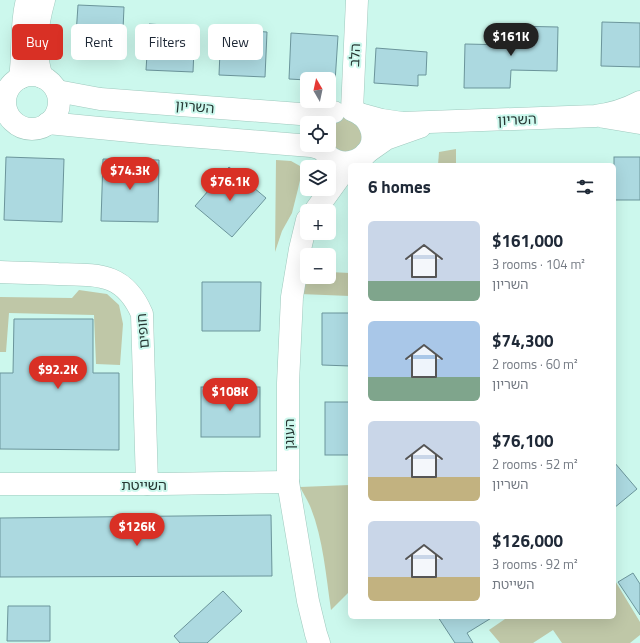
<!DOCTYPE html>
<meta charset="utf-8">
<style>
body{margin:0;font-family:"Titillium Web","Noto Sans Hebrew",sans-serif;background:#f2f2f3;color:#1f2937;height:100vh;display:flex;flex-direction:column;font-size:15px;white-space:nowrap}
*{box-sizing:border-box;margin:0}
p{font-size:13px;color:#747a83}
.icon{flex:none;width:22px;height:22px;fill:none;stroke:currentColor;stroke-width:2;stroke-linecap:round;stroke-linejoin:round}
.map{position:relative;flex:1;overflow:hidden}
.side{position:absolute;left:348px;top:163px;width:268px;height:456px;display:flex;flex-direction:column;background:#fff;border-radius:6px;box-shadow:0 4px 16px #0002}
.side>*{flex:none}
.banner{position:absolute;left:12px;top:24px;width:276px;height:36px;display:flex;gap:8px}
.needle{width:26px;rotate:351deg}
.controls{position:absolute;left:300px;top:72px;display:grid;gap:8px}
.controls a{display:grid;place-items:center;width:36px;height:36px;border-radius:6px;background:#fff;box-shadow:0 4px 16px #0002;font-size:20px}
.price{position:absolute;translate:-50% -34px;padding:0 9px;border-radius:14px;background:#d93025;color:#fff;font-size:13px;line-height:26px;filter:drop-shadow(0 1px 2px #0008)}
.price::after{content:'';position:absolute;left:50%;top:24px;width:12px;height:9px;margin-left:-6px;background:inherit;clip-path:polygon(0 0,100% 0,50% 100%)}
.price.active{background:#222;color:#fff}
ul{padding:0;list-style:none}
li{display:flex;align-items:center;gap:12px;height:100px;padding:0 20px}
li span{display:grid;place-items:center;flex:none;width:112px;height:80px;border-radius:6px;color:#555}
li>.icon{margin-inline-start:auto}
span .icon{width:48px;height:48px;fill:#fffc;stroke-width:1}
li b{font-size:17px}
h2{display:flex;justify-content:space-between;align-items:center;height:48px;padding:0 20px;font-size:17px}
.tag{padding:0 14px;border-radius:6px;background:#fff;box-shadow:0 4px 16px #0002;font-size:14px;line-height:36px}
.tag.active{background:#d93025;color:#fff}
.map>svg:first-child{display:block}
.green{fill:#bfc7a7}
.building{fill:#acd9e0;stroke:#6b959b}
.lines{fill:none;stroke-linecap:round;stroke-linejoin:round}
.minor-casing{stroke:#9fc9be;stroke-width:23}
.minor{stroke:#fff;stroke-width:22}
.labels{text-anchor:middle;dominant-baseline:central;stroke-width:4;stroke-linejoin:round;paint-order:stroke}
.street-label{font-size:14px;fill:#253632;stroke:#ccf8ed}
</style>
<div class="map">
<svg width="640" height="643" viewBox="0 0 640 643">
<rect width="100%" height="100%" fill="#ccf8ed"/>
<!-- green -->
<g class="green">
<path d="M343 117 350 118 359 123 363 142 349 155 329 145V126L333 121Z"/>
<path d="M456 149V165H438L439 152Z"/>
<path d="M276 160 291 161 300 166 301 176 298 189 292 213 282 231 275 252Z"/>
<path d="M307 271V277H329V272L350 273V296L300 294Z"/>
<path d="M79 290 107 294 119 305 123 324 120 365 96 364 94 315 9 313 6 352H0V297L72 298Z"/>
<path d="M350 485V591L331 610C326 576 323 537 310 506 307 499 303 493 300 487Z"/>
<path d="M614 579 640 622V635L630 643H562L553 630 533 643H500L489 630 505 619 504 617H614Z"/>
</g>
<!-- building -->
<g class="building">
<path d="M78 5 124 7 122 52 75 50Z"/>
<path d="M602 22 640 23V67L601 66Z"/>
<path d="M149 24 195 27 193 72 146 70Z"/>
<path d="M511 26 558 27 557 71 511 70 510 88H464L465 44 511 45Z"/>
<path d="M221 29 267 32 265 77 219 75Z"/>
<path d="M291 33 338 36 335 82 329 81V79H307V80L289 79Z"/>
<path d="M376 48 427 52 426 75H418V86L374 83Z"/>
<path d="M6 157 64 159 62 222 4 220Z"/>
<rect x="614" y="157" width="26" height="43"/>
<path d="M103 159 159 160 158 222 101 221Z"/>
<path d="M229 167 266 198 232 237 195 206Z"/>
<path d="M202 282H261L260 331H202Z"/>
<path d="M322 313H350V366L322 365Z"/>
<path d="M14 319H93V373H119V450L0 449V373H13Z"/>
<rect x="201" y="387" width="59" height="50"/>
<rect x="325" y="402" width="25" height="53"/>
<path d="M614 462 637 489 614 508Z"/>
<path d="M271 515 272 576 0 577V518Z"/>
<path d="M633 573 640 584V615L618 582Z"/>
<path d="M223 591 242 611 207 643H180L174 636Z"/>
<path d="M8 606H50V641H7Z"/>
<path d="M438 617H493L467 633 473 643H455Z"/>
</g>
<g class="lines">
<!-- minor casing -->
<g class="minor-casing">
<g id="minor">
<circle cx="32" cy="102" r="27"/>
<path d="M42 77C33 51 37 25 44 0"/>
<path d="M20 78C24 52 20 25 27 0"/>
<path d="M57 91 100 99 300 114 334 112"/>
<path d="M352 110 357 0"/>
<path d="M360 114 382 120 402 123 595 116C612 114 625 110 640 102"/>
<path d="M604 117 640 123"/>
<path d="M48 123 151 133 311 146 322 149"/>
<path d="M320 145C336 179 384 158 370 126 367 119 361 114 354 111"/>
<path d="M366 153 386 139 420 127"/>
<path d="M315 211 341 175 350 166"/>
<path d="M307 220 300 249 292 297 288 383V482L308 601 316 634 319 643"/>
<path d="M0 272C19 273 39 273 58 274 98 275 124 272 142 314L147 484"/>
<path d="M0 484H161L288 482"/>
</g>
</g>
<!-- minor -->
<use href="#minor" class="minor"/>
</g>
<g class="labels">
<!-- street labels -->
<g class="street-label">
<text transform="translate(354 55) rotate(-87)">הלב</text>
<text transform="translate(195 106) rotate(5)">השריון</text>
<text transform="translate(517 119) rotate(-2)">השריון</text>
<text transform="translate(142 331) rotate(-95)">חופים</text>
<text transform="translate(288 434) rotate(-90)">העוגן</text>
<text x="144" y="484">השייטת</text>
</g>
</g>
</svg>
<div class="controls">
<a><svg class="needle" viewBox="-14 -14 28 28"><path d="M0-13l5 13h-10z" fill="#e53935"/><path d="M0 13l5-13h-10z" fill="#747a83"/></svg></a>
<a><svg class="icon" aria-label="locate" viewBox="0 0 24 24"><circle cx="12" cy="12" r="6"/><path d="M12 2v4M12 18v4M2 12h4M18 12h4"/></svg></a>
<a><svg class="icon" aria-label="layers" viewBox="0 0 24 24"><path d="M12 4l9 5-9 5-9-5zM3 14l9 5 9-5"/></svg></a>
<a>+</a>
<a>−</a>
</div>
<b class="price active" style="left:511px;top:57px">$161K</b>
<b class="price" style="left:130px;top:191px">$74.3K</b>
<b class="price" style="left:230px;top:202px">$76.1K</b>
<b class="price" style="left:58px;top:390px">$92.2K</b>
<b class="price" style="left:230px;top:412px">$108K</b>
<b class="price" style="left:137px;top:547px">$126K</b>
<div class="banner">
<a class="tag active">Buy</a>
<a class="tag">Rent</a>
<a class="tag">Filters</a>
<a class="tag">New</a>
</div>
<section class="side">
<h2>6 homes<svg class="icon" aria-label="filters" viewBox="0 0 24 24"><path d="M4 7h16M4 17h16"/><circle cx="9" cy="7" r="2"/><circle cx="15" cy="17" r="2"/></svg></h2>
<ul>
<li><span style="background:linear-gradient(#c9d6e8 75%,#7fa58c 0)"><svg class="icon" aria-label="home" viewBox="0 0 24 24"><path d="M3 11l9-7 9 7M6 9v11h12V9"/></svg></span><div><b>$161,000</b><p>3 rooms · 104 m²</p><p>השריון</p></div></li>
<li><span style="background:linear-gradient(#a9c7e8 70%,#7fa58c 0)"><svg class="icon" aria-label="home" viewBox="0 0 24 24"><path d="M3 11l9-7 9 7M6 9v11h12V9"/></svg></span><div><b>$74,300</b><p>2 rooms · 60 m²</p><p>השריון</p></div></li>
<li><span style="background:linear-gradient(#c9d6e8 70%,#c2b280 0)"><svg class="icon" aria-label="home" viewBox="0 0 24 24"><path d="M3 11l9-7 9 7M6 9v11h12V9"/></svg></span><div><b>$76,100</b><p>2 rooms · 52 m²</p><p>השריון</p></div></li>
<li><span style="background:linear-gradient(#c9d6e8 70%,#c2b280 0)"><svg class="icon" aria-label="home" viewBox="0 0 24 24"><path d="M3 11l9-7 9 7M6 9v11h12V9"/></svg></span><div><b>$126,000</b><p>3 rooms · 92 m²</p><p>השייטת</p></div></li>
</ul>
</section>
</div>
